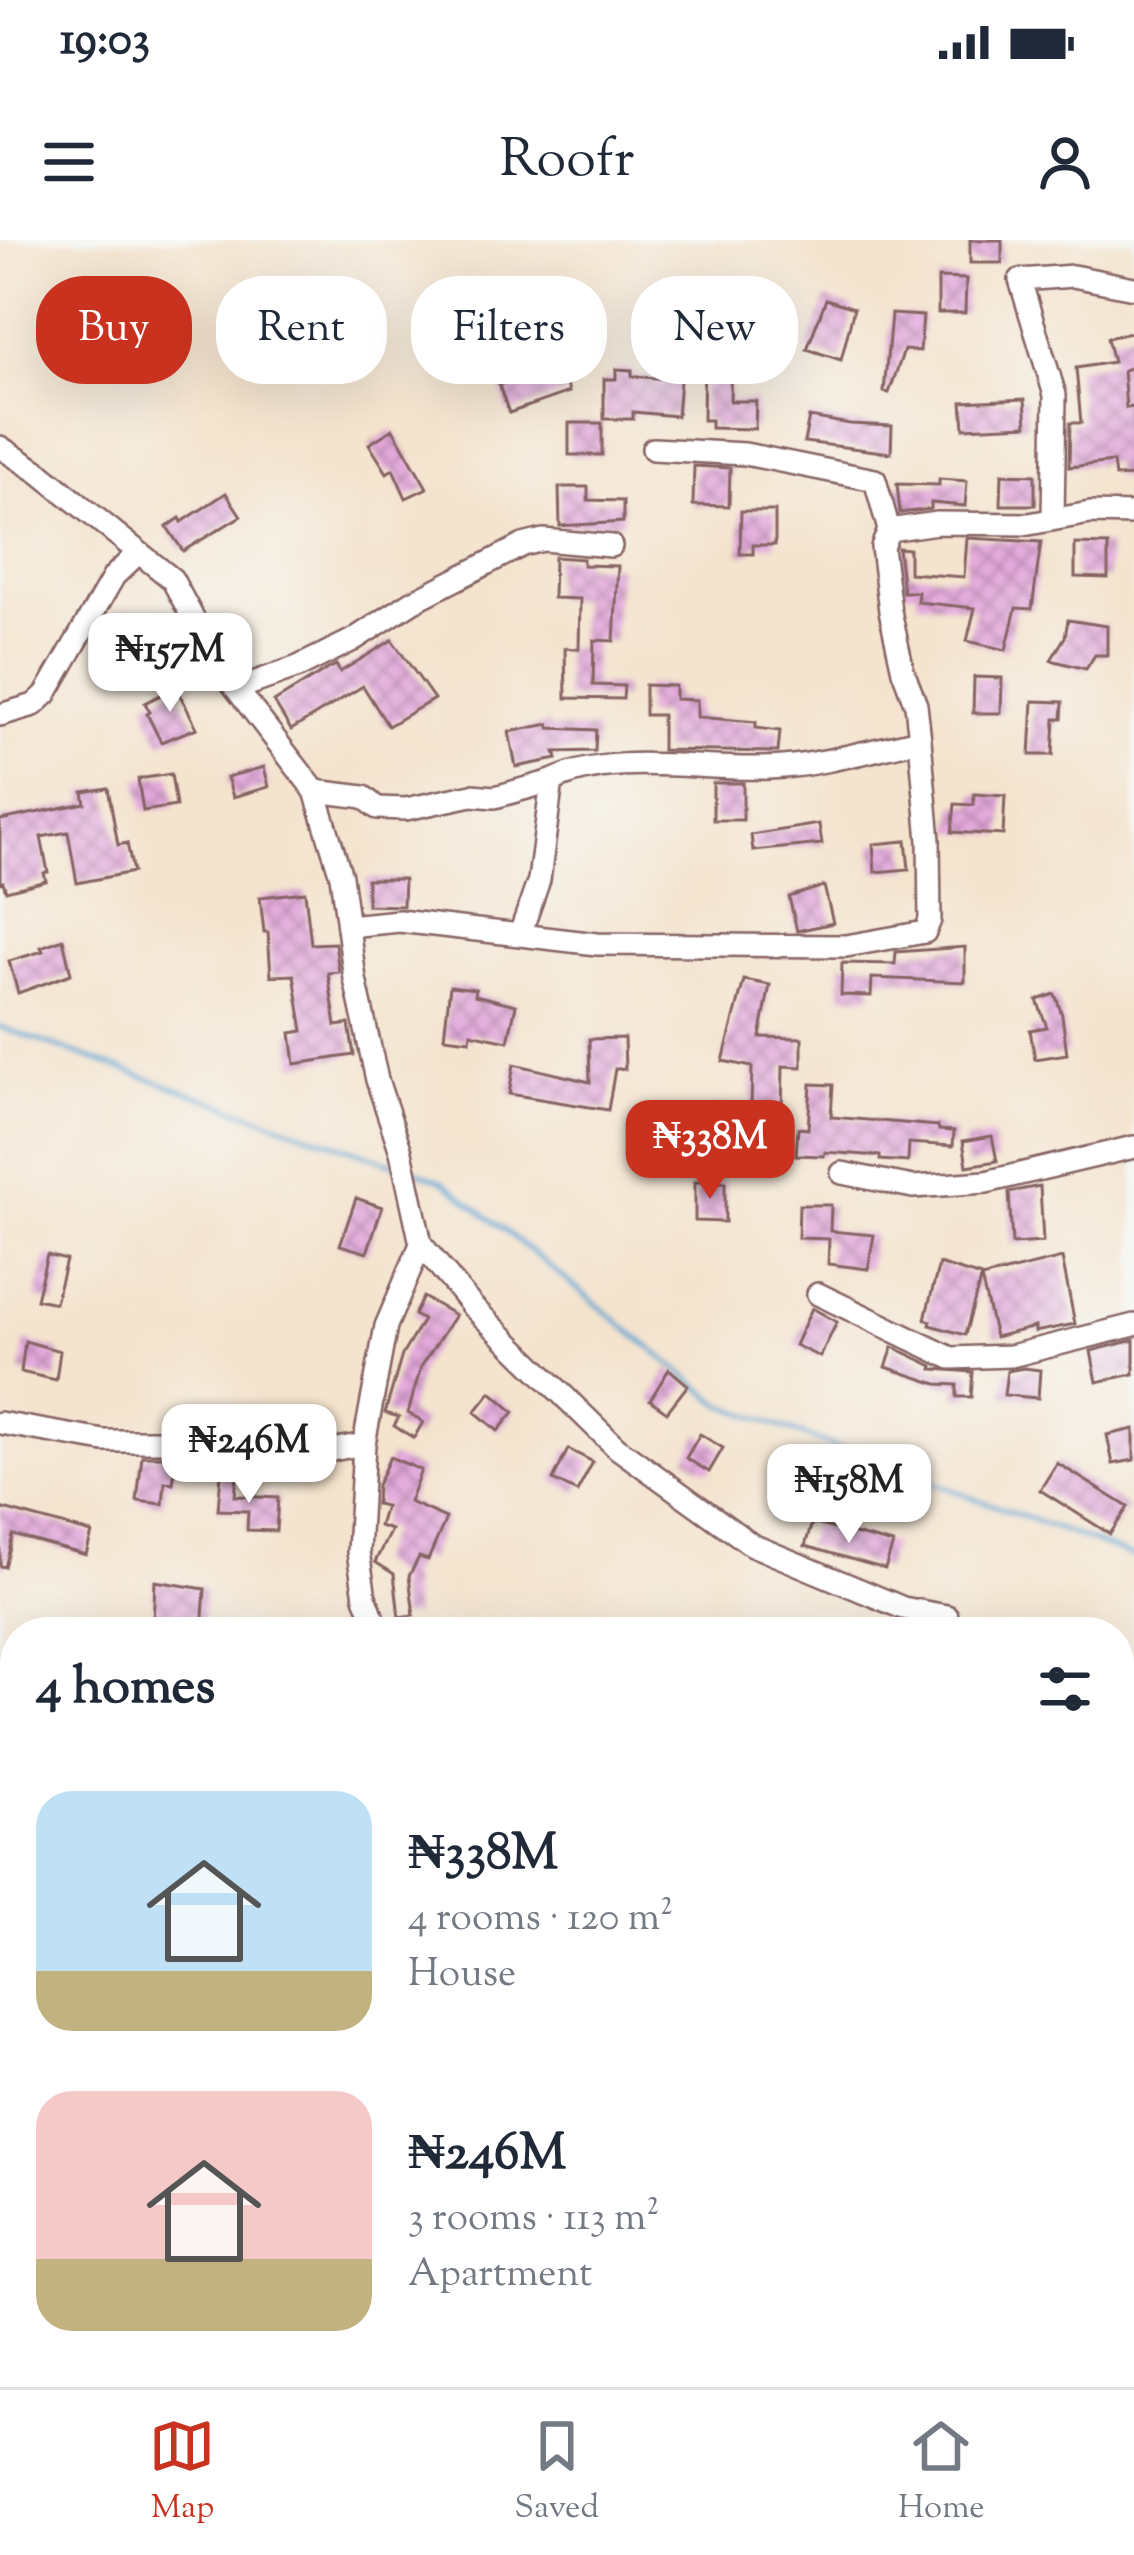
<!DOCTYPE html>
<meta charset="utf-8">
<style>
body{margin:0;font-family:"Sorts Mill Goudy",serif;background:#f6f6f7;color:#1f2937;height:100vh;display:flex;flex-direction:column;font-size:45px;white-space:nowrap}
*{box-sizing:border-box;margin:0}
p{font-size:39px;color:#747a83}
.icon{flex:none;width:66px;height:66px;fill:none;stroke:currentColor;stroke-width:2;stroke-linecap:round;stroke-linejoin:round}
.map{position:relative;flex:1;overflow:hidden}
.drawer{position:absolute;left:0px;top:1377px;width:1134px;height:771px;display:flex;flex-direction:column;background:#fff;border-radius:48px 48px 0 0;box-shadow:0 12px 48px #0002}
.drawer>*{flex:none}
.top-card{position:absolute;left:36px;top:36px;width:1062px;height:108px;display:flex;gap:24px}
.price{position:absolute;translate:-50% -102px;padding:0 27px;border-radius:24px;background:#fff;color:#222;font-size:39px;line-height:78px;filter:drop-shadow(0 3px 6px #0008)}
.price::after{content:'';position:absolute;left:50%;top:72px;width:36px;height:27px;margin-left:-18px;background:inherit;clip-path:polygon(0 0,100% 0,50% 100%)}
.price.on{background:#c8321e;color:#fff}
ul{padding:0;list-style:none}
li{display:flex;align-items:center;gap:36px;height:300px;padding:0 36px}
li span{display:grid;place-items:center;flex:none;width:336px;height:240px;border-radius:36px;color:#555}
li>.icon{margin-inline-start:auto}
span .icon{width:144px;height:144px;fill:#fffc;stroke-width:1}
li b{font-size:51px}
h2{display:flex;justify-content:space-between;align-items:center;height:144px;padding:0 36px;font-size:51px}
.chip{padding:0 42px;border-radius:48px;background:#fff;box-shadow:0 12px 48px #0002;font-size:42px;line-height:108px}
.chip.on{background:#c8321e;color:#fff}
.status{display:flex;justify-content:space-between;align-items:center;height:84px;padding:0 60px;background:#fff;direction:ltr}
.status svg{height:33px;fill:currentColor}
header{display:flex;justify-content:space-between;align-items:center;height:156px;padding:0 36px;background:#fff;font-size:54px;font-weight:600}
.menu{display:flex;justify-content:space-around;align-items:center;height:168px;border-top:3px solid #e0e1e3;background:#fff;font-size:33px;color:#747a83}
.menu a{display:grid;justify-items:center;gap:6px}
.menu .on{color:#c8321e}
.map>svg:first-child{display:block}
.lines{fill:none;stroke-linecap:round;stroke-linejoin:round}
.stream{stroke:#5ba4d2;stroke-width:4.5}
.building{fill:url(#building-cross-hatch)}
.minor-casing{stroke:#866464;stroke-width:26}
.minor{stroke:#fff;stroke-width:21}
</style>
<div class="status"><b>19:03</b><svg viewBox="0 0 49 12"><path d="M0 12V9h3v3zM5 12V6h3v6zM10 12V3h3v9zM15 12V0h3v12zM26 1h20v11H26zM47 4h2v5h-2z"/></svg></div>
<header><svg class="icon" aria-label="menu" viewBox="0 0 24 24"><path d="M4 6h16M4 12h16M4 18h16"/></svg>Roofr<svg class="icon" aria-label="person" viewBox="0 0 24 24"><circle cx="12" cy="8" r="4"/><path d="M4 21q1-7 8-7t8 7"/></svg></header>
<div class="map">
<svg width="1134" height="2147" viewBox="0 0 1134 2147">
<defs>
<pattern id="building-cross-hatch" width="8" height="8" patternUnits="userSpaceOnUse" patternTransform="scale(3)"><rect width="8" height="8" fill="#e3a9db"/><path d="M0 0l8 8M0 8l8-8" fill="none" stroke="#ba89b2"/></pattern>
</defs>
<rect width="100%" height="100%" fill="#f6f6f2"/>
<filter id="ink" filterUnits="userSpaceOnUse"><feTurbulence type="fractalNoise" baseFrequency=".00833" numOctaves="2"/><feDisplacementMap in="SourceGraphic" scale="24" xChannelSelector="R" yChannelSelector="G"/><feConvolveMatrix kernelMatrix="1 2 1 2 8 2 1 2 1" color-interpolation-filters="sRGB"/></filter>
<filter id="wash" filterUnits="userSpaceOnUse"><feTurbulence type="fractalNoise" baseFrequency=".004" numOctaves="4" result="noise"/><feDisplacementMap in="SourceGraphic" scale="48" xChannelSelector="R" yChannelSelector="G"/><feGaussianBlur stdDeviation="2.7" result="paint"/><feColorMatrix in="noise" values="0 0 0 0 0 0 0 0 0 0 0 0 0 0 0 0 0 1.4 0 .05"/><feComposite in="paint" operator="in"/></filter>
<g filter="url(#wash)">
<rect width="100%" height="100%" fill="#f4e3cd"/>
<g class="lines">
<!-- stream -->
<g class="stream">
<path d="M0 787 397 925"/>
<path d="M413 930 443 941 722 1165 1134 1317"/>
</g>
</g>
<g id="blocks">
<!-- building -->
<g class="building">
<rect x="970" y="0" width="32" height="23"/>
<path d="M938 38 966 39 965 73H938Z"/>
<path d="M826 59 854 68 841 120 807 109Z"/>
<path d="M891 74 923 76 920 111 904 110 889 153 884 152Z"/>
<path d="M1134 92V127L1123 130 1126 168 1134 167V236L1115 237 1113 222 1069 227 1070 183H1081L1076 128 1113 122 1107 98Z"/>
<path d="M704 113 731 114 730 161H756L755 189 711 188V180H703Z"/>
<path d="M561 121 569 152 509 173 499 145Z"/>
<path d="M616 129 632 130V136L680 140 677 176 633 172V179H604V139H616Z"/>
<path d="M1025 159 1027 185 964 188 962 162Z"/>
<path d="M809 177 850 184 892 186 891 213 804 202Z"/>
<rect x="569" y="183" width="33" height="32"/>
<path d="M393 189 427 248 406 258 393 229 387 233 369 204Z"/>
<path d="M694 226 730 228 729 266 693 265Z"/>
<path d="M1002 234 1035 235V265H1001Z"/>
<path d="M939 239 967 241 965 266 931 263V269L900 273 897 244 939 245Z"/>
<path d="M559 247H588V260L623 261V282L560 286Z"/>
<path d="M226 253 241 276 183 311 167 287 180 278 182 282Z"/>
<path d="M741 271H775V305H753V314H740Z"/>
<path d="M967 298 1041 302 1032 369 1016 368 1006 410 967 401 975 368 917 362 918 352H903L898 308 909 309V333L964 337Z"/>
<path d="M1075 304 1108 305V338L1075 337Z"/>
<path d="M554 317 583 319V325L618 326 614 401 594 400 593 445 624 446 623 459 566 458 565 408 579 409 580 359 553 358Z"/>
<path d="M1068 380 1107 386V415H1095L1086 429 1051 420 1065 397Z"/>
<path d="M392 400 434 459 388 486 363 446 291 490 274 462 326 430 336 425 340 432Z"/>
<path d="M974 437 1002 438 1001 473H973Z"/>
<path d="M645 445 675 446V459L697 460V477L756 482V488L780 491 778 512 662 510V475H645Z"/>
<path d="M176 447 197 488 161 502 147 474 150 472 145 463Z"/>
<path d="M1033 461 1063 462 1062 479H1055L1053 515H1030Z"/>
<path d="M549 484 550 488 596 490 595 511 555 512 557 519 516 527 509 492Z"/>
<path d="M264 527 269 547 233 557 227 537Z"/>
<path d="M171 534 176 566 143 571 138 539Z"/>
<rect x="713" y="543" width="30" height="37"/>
<path d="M108 548 118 605 127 603 133 632 77 643 68 592 41 597 48 632 44 633 46 641 6 651 3 642 0 643V580L85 563 83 552Z"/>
<path d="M974 554 1005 556 1003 595 952 592 955 564 974 565Z"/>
<path d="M819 584 822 604 753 611 751 595Z"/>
<path d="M906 601 909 629 875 632 873 604Z"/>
<path d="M367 639H404L403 666 367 665Z"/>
<path d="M824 646 833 683 797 691 789 657Z"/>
<path d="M305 652 311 704 335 703 339 732 328 733 336 786 349 784 354 815 295 824 291 793 303 791 294 735 271 736 268 692H264L260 657Z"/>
<path d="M63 699 71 734 18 753 9 721 43 711 41 707Z"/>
<path d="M965 707V742L872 738 871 756 841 755 842 723 895 724 896 712Z"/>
<path d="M744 740 770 745 760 797 802 798V827L783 826 782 871H770L769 908 707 905 709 866 751 867 752 827 723 821Z"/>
<path d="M450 746 476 749 475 755 516 765 508 801 471 793 470 800 444 797Z"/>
<path d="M1055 754 1062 775 1067 814 1035 819 1030 790 1047 787 1037 760Z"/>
<path d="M624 798 625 829H615L608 870 509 854 514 824 590 842 589 799Z"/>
<path d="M811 844 833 845 831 877 938 886 939 890 954 891 953 906 909 903 908 922 880 920V916L825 912 824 916 796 915 798 888 808 889Z"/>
<path d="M992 896 997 921 967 926 963 901Z"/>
<path d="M695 942H725V982L695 981Z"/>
<path d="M1040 946 1043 1002 1012 1004 1009 952Z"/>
<path d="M356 958 382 967 367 1013 340 1005Z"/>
<path d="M799 965H831L830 991 874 995 868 1029 828 1024 829 999 798 998Z"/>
<path d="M47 1015 66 1020 55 1063 36 1059Z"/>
<path d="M1062 1018 1075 1084 1035 1092V1087L995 1097 981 1038Z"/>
<path d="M939 1024 981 1037 965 1095 930 1085 931 1081 925 1079Z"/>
<path d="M423 1057 455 1075 421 1127 408 1173 423 1182 414 1198 394 1186 399 1177 385 1173 402 1115 423 1080 414 1075Z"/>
<path d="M812 1068 837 1082 820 1117 795 1105Z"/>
<path d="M1134 1100V1134L1097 1142 1091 1111Z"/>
<path d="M25 1101 60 1111 56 1140 21 1132Z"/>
<path d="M893 1107 933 1126 932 1129 973 1132 971 1157H957V1145L937 1144 886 1127Z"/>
<path d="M1024 1128 1040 1130 1038 1158 1004 1155 1007 1131Z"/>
<path d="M669 1129 688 1145 667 1172 650 1160Z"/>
<path d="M491 1152 514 1172 498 1191 475 1172Z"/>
<path d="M1134 1189V1220L1113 1224 1107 1195Z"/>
<path d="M700 1194 723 1208 709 1232 686 1218Z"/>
<path d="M568 1209 593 1222 577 1252 553 1240Z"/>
<path d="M142 1216H177L173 1243 165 1242 163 1264 137 1261Z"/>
<path d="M390 1217 421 1230 409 1262 446 1278 428 1320 419 1317 409 1336 414 1375 399 1377 394 1334 375 1322 391 1290 379 1286 385 1266 376 1264 377 1245Z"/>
<path d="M1057 1223 1128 1267 1110 1294 1040 1250Z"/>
<path d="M221 1234 237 1235 235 1256 278 1258 276 1291 247 1290 248 1271 218 1270Z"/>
<path d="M0 1268 92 1293 86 1315 13 1295 5 1327 0 1326Z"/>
<path d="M812 1283 893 1304 885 1329 805 1306Z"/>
<path d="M155 1341 205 1349 202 1390 153 1384Z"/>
<path d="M1127 1699 1134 1700V1782L1119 1778V1742Z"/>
</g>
</g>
</g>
<g filter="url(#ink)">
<use href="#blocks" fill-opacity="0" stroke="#866464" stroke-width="3"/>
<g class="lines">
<!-- minor casing -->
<g class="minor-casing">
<g id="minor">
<path d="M0 207 40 233 172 339 218 425 315 551 341 636 355 739 377 840 401 912 421 1004 472 1066 616 1207 752 1305 903 1368 947 1376"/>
<path d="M653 209 745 214 875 240 889 290"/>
<path d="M1053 278 1055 155 1020 40 1073 36 1134 48"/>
<path d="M239 448 298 427 353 400 412 362 523 305 543 300 611 306"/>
<path d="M0 475 34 465 46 454 114 336 137 314"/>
<path d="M315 551 364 557 377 568 406 569 472 555 495 557 552 541"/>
<path d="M348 686 399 681 597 704 846 706 925 692 930 680 929 601 920 500 916 465 903 431 890 371 882 307 889 290 937 283 1029 284 1090 273 1134 274"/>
<path d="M520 694 539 640 552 541C617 509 711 534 783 527 829 523 875 509 920 500"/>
<path d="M842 933 913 947 986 942 1134 907"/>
<path d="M818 1054 951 1118 1011 1116 1134 1085"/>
<path d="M0 1183 104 1201H186L332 1210 364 1204"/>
<path d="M379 1392 365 1357 358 1312 364 1204 386 1086 421 1004"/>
<path d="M1119 1810 1134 1813"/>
<path d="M1 1938 15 1940"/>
<path d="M432 2133 433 2147"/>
<path d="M542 2133 557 2143"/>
</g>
</g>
<!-- minor -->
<use href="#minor" class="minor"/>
</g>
</g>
</svg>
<b class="price" style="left:170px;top:475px">₦157M</b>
<b class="price on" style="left:710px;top:962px">₦338M</b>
<b class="price" style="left:249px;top:1266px">₦246M</b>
<b class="price" style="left:849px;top:1306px">₦158M</b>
<div class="top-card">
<a class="chip on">Buy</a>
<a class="chip">Rent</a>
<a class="chip">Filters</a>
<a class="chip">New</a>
</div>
<section class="drawer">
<h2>4 homes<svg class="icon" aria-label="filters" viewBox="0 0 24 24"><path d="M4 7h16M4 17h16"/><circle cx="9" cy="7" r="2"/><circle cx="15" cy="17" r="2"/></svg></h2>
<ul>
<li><span style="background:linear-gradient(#bfe0f5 75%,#c2b280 0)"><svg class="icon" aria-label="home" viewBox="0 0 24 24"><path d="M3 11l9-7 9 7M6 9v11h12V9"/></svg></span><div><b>₦338M</b><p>4 rooms · 120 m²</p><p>House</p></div></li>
<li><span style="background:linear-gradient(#f6c9c9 70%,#c2b280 0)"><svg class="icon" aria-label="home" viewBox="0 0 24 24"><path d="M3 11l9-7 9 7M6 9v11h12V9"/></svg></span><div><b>₦246M</b><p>3 rooms · 113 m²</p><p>Apartment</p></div></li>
</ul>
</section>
</div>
<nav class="menu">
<a class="on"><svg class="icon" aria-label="map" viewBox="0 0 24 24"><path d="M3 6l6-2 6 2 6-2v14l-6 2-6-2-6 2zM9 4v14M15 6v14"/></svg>Map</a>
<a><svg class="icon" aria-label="saved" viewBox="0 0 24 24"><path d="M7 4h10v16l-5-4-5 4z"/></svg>Saved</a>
<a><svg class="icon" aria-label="home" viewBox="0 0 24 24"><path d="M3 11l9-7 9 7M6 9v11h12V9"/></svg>Home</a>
</nav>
